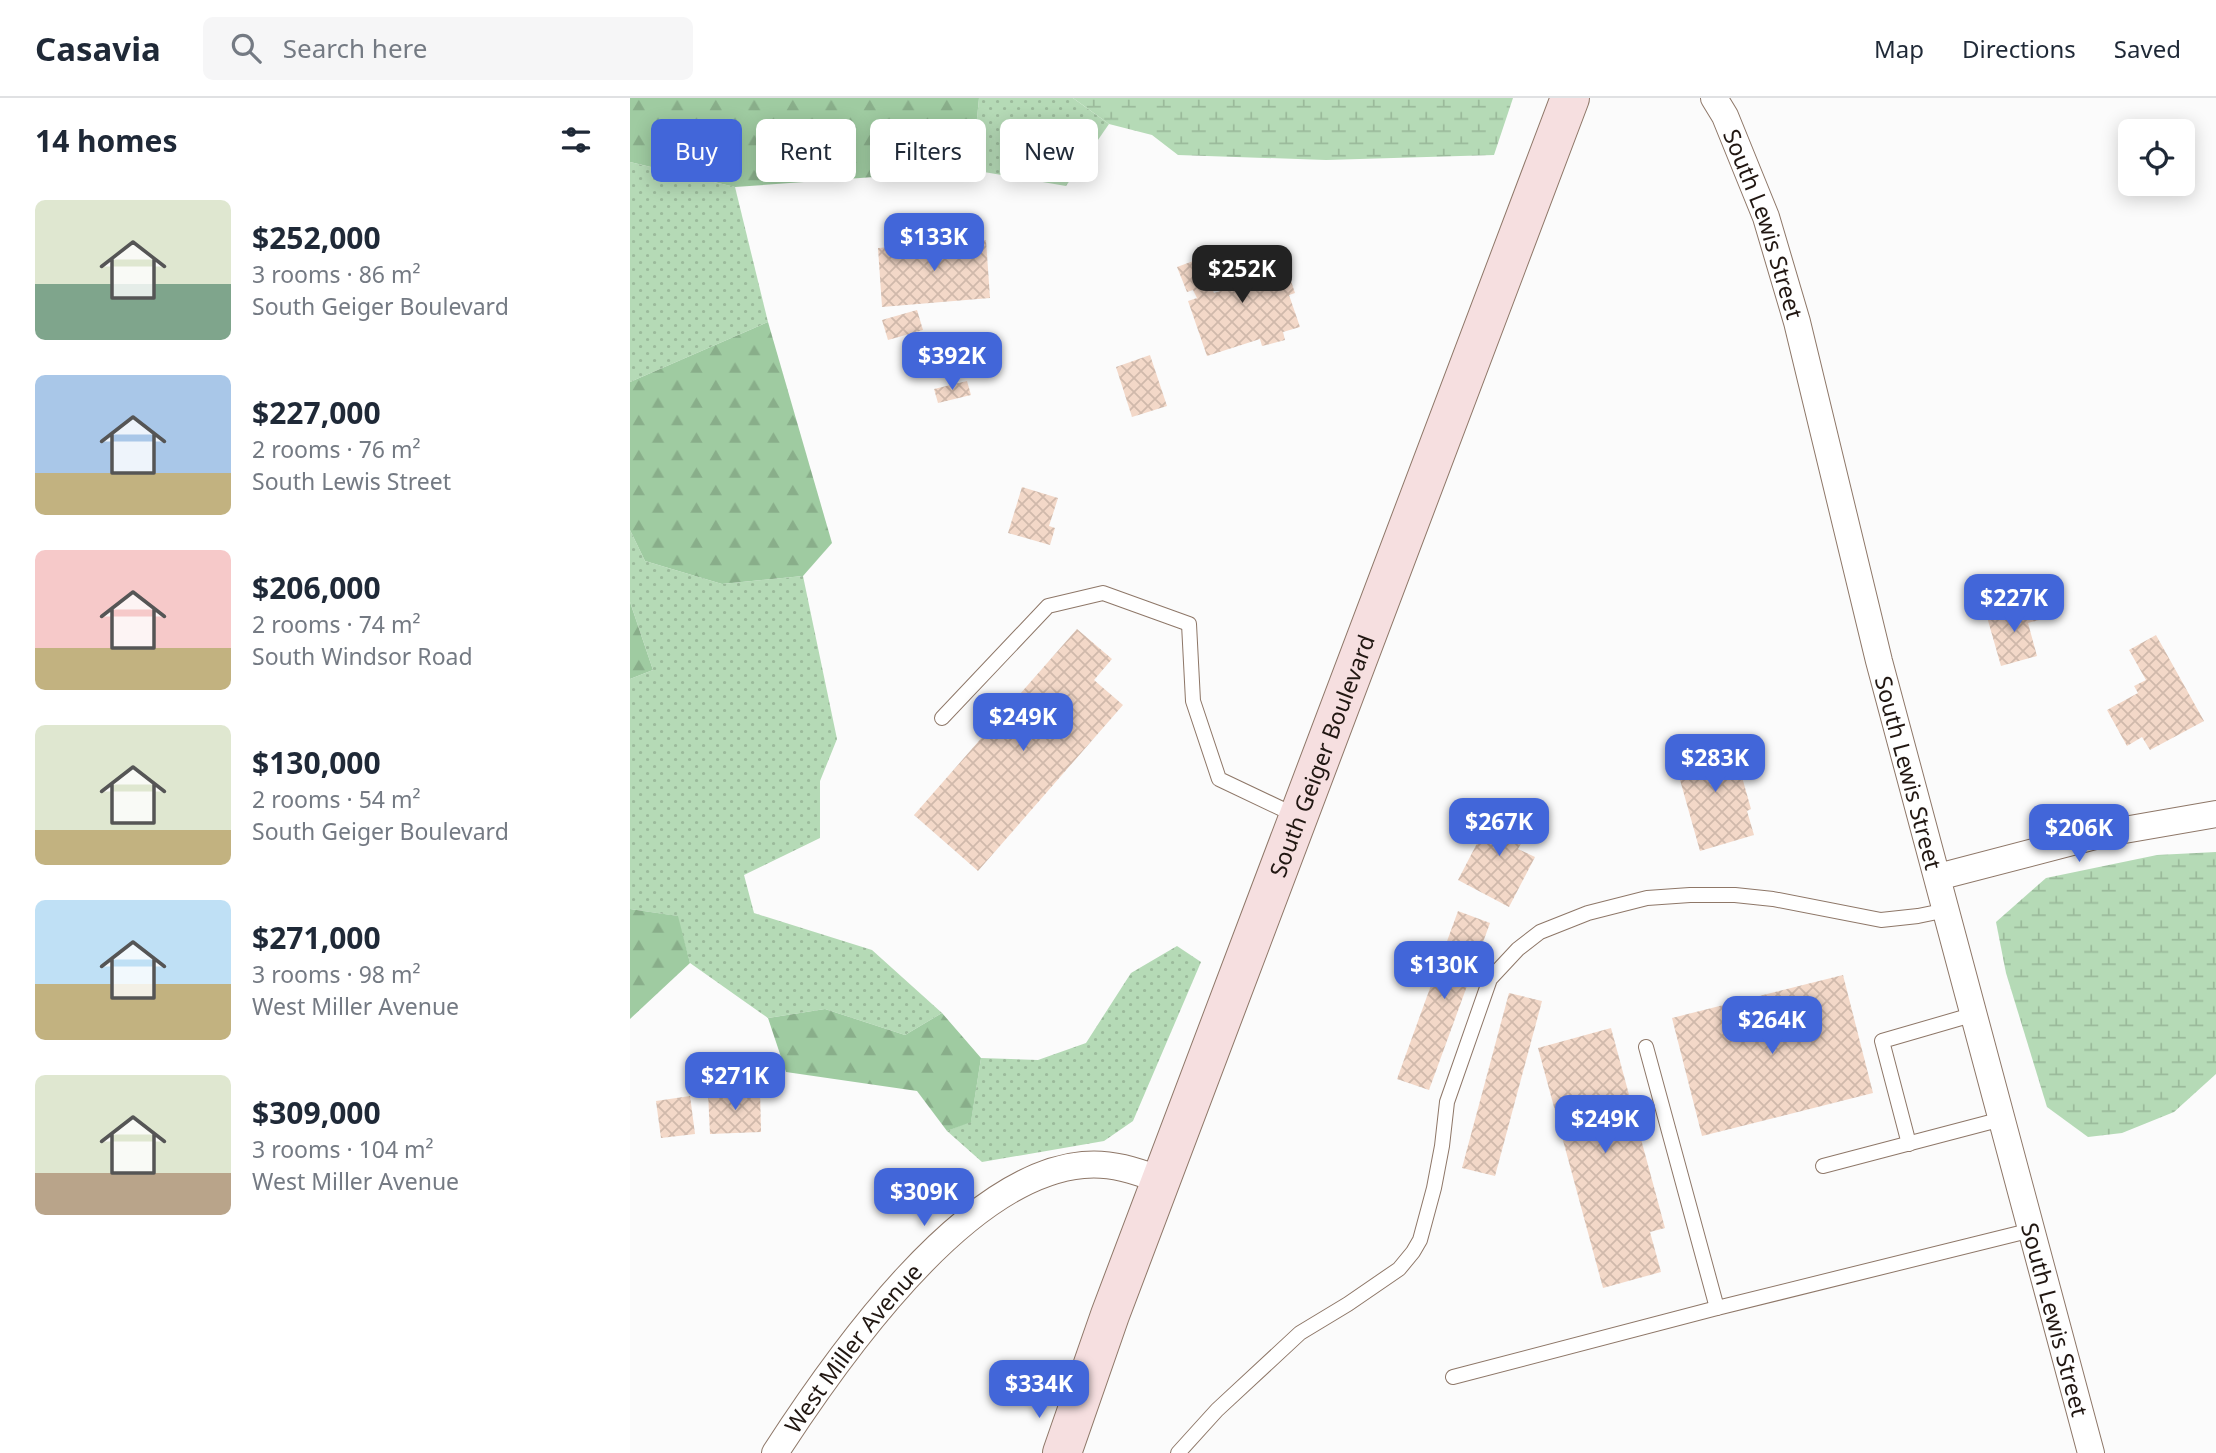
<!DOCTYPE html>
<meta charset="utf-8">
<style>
body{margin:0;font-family:"Noto Sans",sans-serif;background:#f6f6f7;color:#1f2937;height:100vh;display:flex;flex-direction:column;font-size:26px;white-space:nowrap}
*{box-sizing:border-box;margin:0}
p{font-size:23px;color:#747a83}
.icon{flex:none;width:38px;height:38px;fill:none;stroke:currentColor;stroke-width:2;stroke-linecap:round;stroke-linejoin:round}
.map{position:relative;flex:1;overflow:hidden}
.side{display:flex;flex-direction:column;background:#fff;width:630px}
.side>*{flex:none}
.hud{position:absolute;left:21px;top:21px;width:665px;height:63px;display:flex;gap:14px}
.fabs{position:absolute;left:1488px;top:21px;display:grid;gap:14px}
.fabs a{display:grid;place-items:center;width:77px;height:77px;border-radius:10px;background:#fff;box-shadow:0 4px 18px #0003;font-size:35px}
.price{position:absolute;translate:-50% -60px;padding:0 16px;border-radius:14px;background:#4266d9;color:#fff;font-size:23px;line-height:46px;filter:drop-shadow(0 2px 4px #0008)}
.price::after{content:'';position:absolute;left:50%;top:42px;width:21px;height:16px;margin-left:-10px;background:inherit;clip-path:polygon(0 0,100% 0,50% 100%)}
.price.active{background:#222;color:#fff}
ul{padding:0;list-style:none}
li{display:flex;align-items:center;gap:21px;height:175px;padding:0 35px}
li span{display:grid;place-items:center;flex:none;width:196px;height:140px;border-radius:10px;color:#555}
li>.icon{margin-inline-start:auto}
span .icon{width:84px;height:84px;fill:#fffc;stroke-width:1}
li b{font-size:30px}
h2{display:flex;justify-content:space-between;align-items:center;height:84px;padding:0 35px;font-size:30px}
.pill{padding:0 24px;border-radius:10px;background:#fff;box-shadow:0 4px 18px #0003;font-size:24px;line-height:63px}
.pill.active{background:#4266d9;color:#fff}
header{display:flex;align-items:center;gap:42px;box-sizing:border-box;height:98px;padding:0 35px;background:#fff;border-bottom:2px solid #e0e1e3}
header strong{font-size:33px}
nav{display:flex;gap:38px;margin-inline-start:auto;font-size:24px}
.search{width:490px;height:63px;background:#f6f6f7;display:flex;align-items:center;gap:18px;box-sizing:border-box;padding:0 24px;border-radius:10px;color:#747a83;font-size:26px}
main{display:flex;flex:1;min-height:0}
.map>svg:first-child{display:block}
.grass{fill:url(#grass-dots)}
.forest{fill:url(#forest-firs)}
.wetland{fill:url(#wetland-marsh)}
.building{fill:url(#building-cross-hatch)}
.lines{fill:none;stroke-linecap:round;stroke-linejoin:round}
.lane-casing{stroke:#8e7768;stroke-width:16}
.street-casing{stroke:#8e7768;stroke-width:28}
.secondary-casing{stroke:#8e7768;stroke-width:40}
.lane{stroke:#fff;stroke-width:14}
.street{stroke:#fff;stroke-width:26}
.secondary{stroke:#f6dfe0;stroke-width:38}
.labels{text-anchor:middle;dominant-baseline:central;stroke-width:7;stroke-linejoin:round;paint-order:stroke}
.street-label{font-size:23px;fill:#211712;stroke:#fbfbfb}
</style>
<header>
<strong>Casavia</strong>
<div class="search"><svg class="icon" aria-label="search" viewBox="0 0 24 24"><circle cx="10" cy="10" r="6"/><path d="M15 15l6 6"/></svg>Search here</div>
<nav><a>Map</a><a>Directions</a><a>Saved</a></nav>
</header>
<main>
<section class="side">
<h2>14 homes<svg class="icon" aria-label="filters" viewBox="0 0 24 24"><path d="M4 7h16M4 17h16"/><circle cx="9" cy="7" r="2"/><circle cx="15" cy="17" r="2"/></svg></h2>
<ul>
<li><span style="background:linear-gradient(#dfe7d0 60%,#7fa58c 0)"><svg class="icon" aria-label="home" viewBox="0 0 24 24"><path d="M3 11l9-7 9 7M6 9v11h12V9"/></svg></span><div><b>$252,000</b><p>3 rooms · 86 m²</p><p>South Geiger Boulevard</p></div></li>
<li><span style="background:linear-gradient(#a9c7e8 70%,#c2b280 0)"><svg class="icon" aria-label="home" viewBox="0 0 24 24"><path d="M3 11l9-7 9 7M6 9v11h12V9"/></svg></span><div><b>$227,000</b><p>2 rooms · 76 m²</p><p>South Lewis Street</p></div></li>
<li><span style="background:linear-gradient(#f6c9c9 70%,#c2b280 0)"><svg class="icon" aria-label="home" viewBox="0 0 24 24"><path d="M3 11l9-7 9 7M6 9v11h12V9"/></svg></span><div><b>$206,000</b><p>2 rooms · 74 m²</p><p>South Windsor Road</p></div></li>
<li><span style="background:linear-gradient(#dfe7d0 75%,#c2b280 0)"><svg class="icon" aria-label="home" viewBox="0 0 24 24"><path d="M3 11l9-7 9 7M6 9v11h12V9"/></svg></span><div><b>$130,000</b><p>2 rooms · 54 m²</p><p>South Geiger Boulevard</p></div></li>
<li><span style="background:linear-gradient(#bfe0f5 60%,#c2b280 0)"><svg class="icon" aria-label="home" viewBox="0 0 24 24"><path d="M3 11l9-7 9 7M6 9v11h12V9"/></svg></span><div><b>$271,000</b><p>3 rooms · 98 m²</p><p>West Miller Avenue</p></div></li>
<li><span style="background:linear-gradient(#dfe7d0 70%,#b9a48a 0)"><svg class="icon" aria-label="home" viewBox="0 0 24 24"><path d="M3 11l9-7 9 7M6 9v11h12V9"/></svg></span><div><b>$309,000</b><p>3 rooms · 104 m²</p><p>West Miller Avenue</p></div></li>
</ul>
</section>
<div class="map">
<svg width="1586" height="1355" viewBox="0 0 1586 1355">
<defs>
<pattern id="grass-dots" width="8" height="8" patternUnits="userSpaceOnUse" patternTransform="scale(1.75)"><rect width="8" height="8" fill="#b5dab6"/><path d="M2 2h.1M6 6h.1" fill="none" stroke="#9bba9b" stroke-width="1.8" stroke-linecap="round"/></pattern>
<pattern id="forest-firs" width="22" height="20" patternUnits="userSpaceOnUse" patternTransform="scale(1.75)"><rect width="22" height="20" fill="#9fcba1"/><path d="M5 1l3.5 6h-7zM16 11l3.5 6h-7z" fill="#89ae8a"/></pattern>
<pattern id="wetland-marsh" width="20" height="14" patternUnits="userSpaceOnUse" patternTransform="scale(1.75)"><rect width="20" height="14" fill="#b5dab6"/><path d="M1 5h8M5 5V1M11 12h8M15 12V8" fill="none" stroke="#9bba9b"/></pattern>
<pattern id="building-cross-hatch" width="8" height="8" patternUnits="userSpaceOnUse" patternTransform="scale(1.75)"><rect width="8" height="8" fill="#f3d8c8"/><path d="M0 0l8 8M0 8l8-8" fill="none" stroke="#d0b9ab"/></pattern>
</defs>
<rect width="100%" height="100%" fill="#fbfbfb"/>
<!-- grass -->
<g class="grass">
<path d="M349 0H443L479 26 436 88 342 72Z"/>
<path d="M0 64 105 89 138 224 0 284Z"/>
<path d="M0 432 15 463 92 486 173 478 207 641 190 683V740L114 777 124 815 242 852 312 915 275 937 195 911 138 920 60 865 47 818 0 811V581L23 572 0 504Z"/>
<path d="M547 848 571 864 503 1023 474 1043 352 1064 317 1033 341 1023 351 960 408 962 456 945 501 875Z"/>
</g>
<!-- forest -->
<g class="forest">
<path d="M0 0H349L342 72 105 89 0 64Z"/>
<path d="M138 224 202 445 173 478 92 486 15 463 0 432V284Z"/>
<path d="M0 504 23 572 0 581Z"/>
<path d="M0 811 48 818 60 865 0 921Z"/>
<path d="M195 911 275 937 312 915 351 960 341 1024 317 1033 287 993 156 974 138 920Z"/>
</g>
<!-- wetland -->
<g class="wetland">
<path d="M443 0H883L864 57 696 62 548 57 522 37 479 26Z"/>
<path d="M1586 754V976L1544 1014 1492 1035 1458 1039 1417 1009 1376 875 1366 824 1416 780 1527 757Z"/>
</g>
<!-- building -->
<g class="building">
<path d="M356 142 360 200 252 209 248 150Z"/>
<path d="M652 156 665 195 659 197 670 229 653 234 655 242 632 248 630 241 577 258 558 203 567 200 563 192 557 194 547 169 574 159 583 184 580 185 584 195 613 186 607 170Z"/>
<path d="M287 212 293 232 258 242 252 222Z"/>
<path d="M520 257 537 308 502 319 486 269Z"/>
<path d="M337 283 341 297 308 305 304 291Z"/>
<path d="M392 389 428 400 419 428 425 430 420 447 378 435Z"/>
<path d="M1405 505 1409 522 1398 525 1407 558 1371 568 1357 519Z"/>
<path d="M447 531 482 561 464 582 493 607 348 773 284 717Z"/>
<path d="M1526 537 1574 623 1520 652 1512 639 1497 648 1477 612 1508 595 1504 588 1516 582 1499 552Z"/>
<path d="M1101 640 1121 711 1117 713 1124 737 1070 753 1043 657Z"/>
<path d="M868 705 886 714 883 720 900 729 888 751 905 759 879 809 828 782Z"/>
<path d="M828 813 860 825 799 992 767 981Z"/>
<path d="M1213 877 1243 995 1072 1038 1042 920Z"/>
<path d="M879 895 912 903 865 1078 832 1070Z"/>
<path d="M981 930 1035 1130 1020 1134 1031 1174 973 1190 908 950Z"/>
<path d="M130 991 131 1034 80 1036 78 994Z"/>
<path d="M60 998 65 1036 31 1040 26 1003Z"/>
</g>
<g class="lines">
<!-- lane casing -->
<g class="lane-casing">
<g id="lane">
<path d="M312 620 418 508 473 495 559 526 563 603 589 681 667 718"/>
<path d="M1016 949 1087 1210 1402 1132"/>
<path d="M1279 1046 1252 943 1345 916"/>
<path d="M1193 1068 1372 1021"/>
<path d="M823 1279 1087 1210"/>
<path d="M548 1355 587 1312 670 1235 718 1206 769 1171 783 1154 790 1142 804 1090 812 1048 817 1004 860 881 888 851 910 834 958 815 1017 800 1060 797H1105L1143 801 1251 822 1288 818 1317 812"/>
</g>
</g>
<!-- street casing -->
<g class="street-casing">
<g id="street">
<path id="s1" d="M1084 0 1095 18 1136 119 1167 224 1249 563 1461 1355"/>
<path d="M1308 779 1477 735 1586 716"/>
<path id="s2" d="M145 1355C206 1261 333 1078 453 1067 481 1064 506 1073 531 1082"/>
</g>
</g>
<!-- secondary casing -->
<g class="secondary-casing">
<g id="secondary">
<path id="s3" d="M432 1355 480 1217 940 0"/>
</g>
</g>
<!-- lane -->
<use href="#lane" class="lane"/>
<!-- street -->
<use href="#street" class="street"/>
<!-- secondary -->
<use href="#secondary" class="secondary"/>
</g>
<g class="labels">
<!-- street labels -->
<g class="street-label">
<text stroke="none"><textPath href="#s1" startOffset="136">South Lewis Street</textPath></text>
<text stroke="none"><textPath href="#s3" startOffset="744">South Geiger Boulevard</textPath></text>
<text stroke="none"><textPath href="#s1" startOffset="704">South Lewis Street</textPath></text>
<text stroke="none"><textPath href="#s1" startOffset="1270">South Lewis Street</textPath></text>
<text stroke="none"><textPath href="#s2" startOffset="131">West Miller Avenue</textPath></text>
</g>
</g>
</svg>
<div class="fabs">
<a><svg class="icon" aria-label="locate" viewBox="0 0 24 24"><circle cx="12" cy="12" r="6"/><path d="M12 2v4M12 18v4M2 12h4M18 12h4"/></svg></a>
</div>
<b class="price" style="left:304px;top:175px">$133K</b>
<b class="price active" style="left:612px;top:207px">$252K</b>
<b class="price" style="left:322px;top:294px">$392K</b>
<b class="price" style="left:1384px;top:536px">$227K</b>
<b class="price" style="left:393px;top:655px">$249K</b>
<b class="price" style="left:1085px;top:696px">$283K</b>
<b class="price" style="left:869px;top:760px">$267K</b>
<b class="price" style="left:1449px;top:766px">$206K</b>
<b class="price" style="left:814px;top:903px">$130K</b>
<b class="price" style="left:1142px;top:958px">$264K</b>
<b class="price" style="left:105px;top:1014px">$271K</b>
<b class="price" style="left:975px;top:1057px">$249K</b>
<b class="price" style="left:294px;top:1130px">$309K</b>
<b class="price" style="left:409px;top:1322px">$334K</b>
<div class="hud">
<a class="pill active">Buy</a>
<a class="pill">Rent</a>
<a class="pill">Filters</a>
<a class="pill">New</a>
</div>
</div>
</main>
